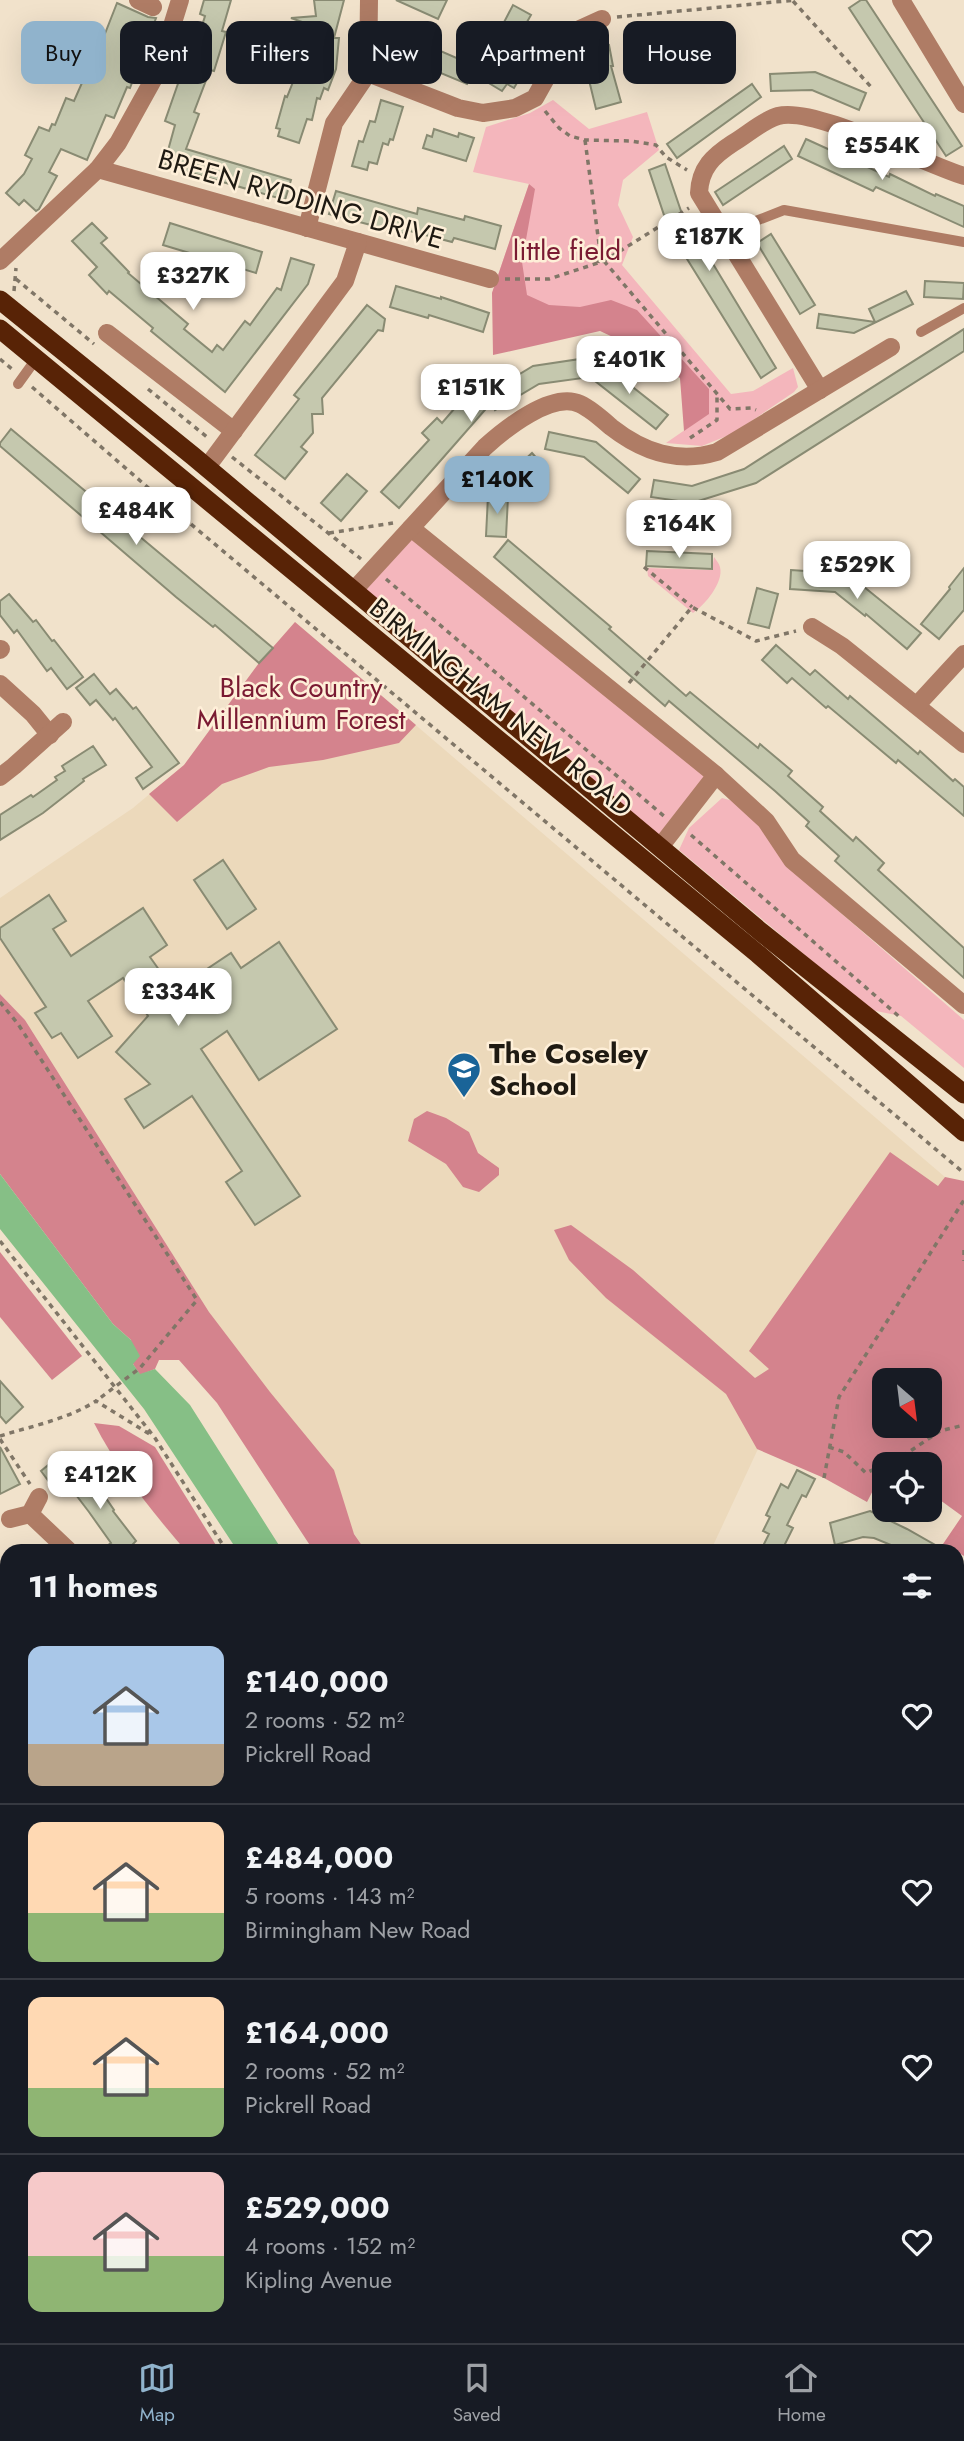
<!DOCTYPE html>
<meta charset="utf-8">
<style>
body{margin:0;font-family:Jost,sans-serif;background:#20242c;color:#f1f3f6;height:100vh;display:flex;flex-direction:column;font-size:26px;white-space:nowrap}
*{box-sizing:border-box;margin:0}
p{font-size:23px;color:#9ea1a6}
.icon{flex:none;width:38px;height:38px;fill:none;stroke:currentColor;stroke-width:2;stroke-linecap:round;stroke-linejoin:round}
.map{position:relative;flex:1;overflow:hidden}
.details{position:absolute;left:0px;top:1544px;width:964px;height:800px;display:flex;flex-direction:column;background:#171b24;border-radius:21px 21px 0 0;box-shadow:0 7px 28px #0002}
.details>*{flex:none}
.hud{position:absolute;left:21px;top:21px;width:922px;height:63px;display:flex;gap:14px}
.needle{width:46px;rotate:152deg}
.buttons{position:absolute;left:872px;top:1368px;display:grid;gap:14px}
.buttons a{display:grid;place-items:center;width:70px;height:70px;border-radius:14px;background:#171b24;box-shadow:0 7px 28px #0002;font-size:35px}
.price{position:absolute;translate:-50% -60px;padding:0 16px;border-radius:14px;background:#fff;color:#222;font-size:23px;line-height:46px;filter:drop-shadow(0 2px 4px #0008)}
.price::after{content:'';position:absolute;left:50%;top:42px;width:21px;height:16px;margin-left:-10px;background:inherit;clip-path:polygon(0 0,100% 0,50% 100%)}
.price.selected{background:#90b3cc;color:#111}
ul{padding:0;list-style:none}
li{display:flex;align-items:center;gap:21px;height:175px;padding:0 28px}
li+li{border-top:2px solid #363941}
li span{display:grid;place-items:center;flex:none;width:196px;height:140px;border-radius:14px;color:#555}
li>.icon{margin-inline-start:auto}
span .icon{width:84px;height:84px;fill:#fffc;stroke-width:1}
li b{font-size:30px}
h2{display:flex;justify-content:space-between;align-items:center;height:84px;padding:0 28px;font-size:30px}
.chip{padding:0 24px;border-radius:14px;background:#171b24;box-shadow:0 7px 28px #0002;font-size:24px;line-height:63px}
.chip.selected{background:#90b3cc;color:#111}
.tab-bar{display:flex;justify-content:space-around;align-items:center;height:98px;border-top:2px solid #363941;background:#171b24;font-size:19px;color:#9ea1a6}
.tab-bar a{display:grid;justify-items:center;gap:4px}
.tab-bar .selected{color:#90b3cc}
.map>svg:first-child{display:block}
.built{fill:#ecd9bb}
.green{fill:#f4b6bc}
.forest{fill:#d4838d;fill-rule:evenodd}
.water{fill:#86bf86}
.building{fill:#c5c8ae;stroke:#898b73;stroke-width:2}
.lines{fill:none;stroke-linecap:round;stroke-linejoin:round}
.path{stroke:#807667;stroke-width:3.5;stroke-dasharray:5 5;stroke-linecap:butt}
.service{stroke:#af7c65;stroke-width:10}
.minor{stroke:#af7c65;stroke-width:18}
.tertiary{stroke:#af7c65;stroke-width:18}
.trunk{stroke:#582306;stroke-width:19}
.rail-casing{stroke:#494237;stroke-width:8}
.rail{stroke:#feefd8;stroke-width:5;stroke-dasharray:16;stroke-linecap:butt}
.labels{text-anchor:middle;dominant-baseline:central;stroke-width:5;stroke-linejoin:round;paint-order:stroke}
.street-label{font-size:28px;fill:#1f1a12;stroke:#feefd8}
.park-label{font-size:28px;fill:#7a1a32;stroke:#feefd8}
.poi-label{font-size:28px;font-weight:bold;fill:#1f1a12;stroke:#feefd8;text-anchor:start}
</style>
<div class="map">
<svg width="964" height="2343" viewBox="0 0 964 2343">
<rect width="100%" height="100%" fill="#f1e2cb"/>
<!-- built -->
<g class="built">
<path d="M295 622 945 1177 858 1294 771 1421 711 1550H365L209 1312 25 1020 0 994V898L133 808 184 765 259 663Z"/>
<path d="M0 1809 7 1814V2030H0Z"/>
<path d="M964 1909V2343H916L915 2336H957V1918Z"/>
<path d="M568 2336H701L706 2343H575Z"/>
</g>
<!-- green -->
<g class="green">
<path d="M553 100 589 129 647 112 659 150 623 180 618 205 633 237 622 265 731 394 753 391 793 368 798 387 794 392 734 433 702 446 666 443 708 414 707 392 625 310 538 312 514 298 492 293 529 184 473 172 486 127 530 113Z"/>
<path d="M411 528 716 775 664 842 354 590Z"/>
<path d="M714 557C716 560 719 563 720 567 724 582 705 605 693 613L648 576 647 568 712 570Z"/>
<path d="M722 798 737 802 764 824 797 875 964 1020V1068L901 1016 871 1010 679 850 689 828Z"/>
<path d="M339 2336H450L453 2343H342Z"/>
</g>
<!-- forest -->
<g class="forest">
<path d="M529 184 535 189 522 262 527 295 549 305 580 307 611 300 637 310 709 389V414L684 431 680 378 630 345 600 331 493 355 492 293Z"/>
<path d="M295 622 416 725 399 743 323 760 269 767 222 784 177 822 149 794 184 765 259 663Z"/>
<path d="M0 994 25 1020 209 1312 270 1392 334 1470 354 1534 365 1550H313L217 1403 179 1360H159L155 1369 140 1375 133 1364 131 1340 113 1324 0 1174Z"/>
<path d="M427 1111 446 1118 469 1132 478 1153 499 1168V1175L479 1192 463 1187 446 1164 408 1141 414 1119Z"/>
<path d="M890 1152 938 1186 945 1177 964 1181V1556L943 1544 962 1516 929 1492V1465H892L888 1462 884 1465V1469L867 1502 824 1478 757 1449 726 1394 606 1298 569 1260 554 1230 571 1225 633 1270 755 1378 769 1369 749 1351ZM884 1381H929V1426H884Z"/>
<path d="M0 1252 82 1356 52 1380 0 1317Z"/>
<path d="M94 1423 119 1426 155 1447 219 1550H185C151 1510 118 1470 94 1423Z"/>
</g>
<!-- water -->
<g class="water">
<path d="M0 1174 113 1324 131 1340 140 1356 133 1364 140 1374 155 1369 190 1405 282 1550H237L144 1409 0 1229Z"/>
<path d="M809 2336H915L916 2343H814Z"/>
</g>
<!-- building -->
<g class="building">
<path d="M204 0H231L222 31 226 32 214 71 210 70 194 112 199 114 186 149 291 180 285 200 164 165 175 125 165 121 181 75 186 77 205 16 200 14Z"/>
<path d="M314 0H344L334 38H339L336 69 328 90 324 88 320 99 317 98 312 120 307 119 299 143 278 136 280 129 276 128 285 96 287 97 295 77 308 81 316 27 291 18 316 16Z"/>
<path d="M396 0H447L438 19Z"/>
<path d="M861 0H866L962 146 946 156 849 8Z"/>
<path d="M117 3 148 17 156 18 130 88 127 87 114 118 106 115 87 160 61 149 49 172 57 176 39 209 36 211 24 200 19 205 6 193 24 174 32 159 25 155 39 127 49 131 52 124 55 125 66 98 74 101 85 76 88 77Z"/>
<path d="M513 5 531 15 519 36 502 26Z"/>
<path d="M393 32 414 41 420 36 422 43 461 60 464 54 496 68 503 56 507 57 513 41 534 54 514 88 507 84 502 91 472 73 467 84 429 68 427 74 383 55Z"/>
<path d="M609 45 613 66H611L621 102 596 109 582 51Z"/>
<path d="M815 72 866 93 859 110 812 90 771 91 770 74Z"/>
<path d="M752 84 761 97 677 158 667 144Z"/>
<path d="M381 100 403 107 393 140 390 139 388 145 383 143 377 164 369 162 367 170 352 166 359 141 363 142 370 121 375 122Z"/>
<path d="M434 129 458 137 459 133 474 138 466 161 423 148 427 135 432 137Z"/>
<path d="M806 139 889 177 890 174 935 196 936 194 964 206V227L876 187 873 191 798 156Z"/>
<path d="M784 146 792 159 723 205 715 192Z"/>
<path d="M665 164 681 211 776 368 761 378 669 230 649 170Z"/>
<path d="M336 191 417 214 418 208 464 220 465 216 501 226 495 249 454 238 452 242 406 230 405 234 329 214Z"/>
<path d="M92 223 107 238 101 243 129 272 128 273 188 324 184 329 212 352 217 345 223 350 245 321 250 325 277 288 281 290 291 258 314 265 308 284 225 392 151 331 153 328 109 291 107 294 89 275 97 267 72 241Z"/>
<path d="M170 223 262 252 256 273 163 245Z"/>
<path d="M771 234 815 305 800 314 757 243Z"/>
<path d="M925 281 964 283 963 299 924 297Z"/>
<path d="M396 286 441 299V297L489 313 483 332 429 315 428 318 390 307Z"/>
<path d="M906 291 913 304 854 333 817 328 819 314 875 322 869 309Z"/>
<path d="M367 305 385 319 383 331 378 330 322 398 323 414H312L313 433 301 447 307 452 285 479 255 455 299 399 294 395Z"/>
<path d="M964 329V351L756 483 692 503 651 497 654 480 692 486 744 469Z"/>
<path d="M580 359 583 378 539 384 495 410 491 403 399 508 381 492 429 440 422 433 437 418 442 423 467 394 475 401 533 366Z"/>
<path d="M601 362 668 415 656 429 590 377Z"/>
<path d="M11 429 273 648 259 663 215 625 213 627 176 597 0 446V443Z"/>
<path d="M549 432 596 442 640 479 628 493 584 457 545 449Z"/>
<path d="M532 453 547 470 515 498 501 482Z"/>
<path d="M347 474 367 491 341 521 321 503Z"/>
<path d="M488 496 508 497 506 537 486 536Z"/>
<path d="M508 540 611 627 609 629 686 696 690 692 758 748 760 744 792 771 788 776 823 807 820 811 853 841 856 837 884 863 878 870 964 948V978L835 861 839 856 806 826 809 822 775 791 669 701 665 706 494 557Z"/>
<path d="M647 551 712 554V569L646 566Z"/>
<path d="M964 568V610L939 639 921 624 950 589 949 587Z"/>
<path d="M791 570 848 574 921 633 907 649 866 614 865 616 835 592 790 589Z"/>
<path d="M757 588 778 594 769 628 748 623Z"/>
<path d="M9 594 33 622 36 620 52 641 54 640 83 677 67 689 51 668 47 671 17 630 14 633 0 615V601Z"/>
<path d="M776 645 810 675 815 670 848 699 850 696 918 754 920 751 953 781 955 779 964 787V816L898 760 896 763 828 706 826 708 792 678 787 683 762 660Z"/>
<path d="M94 674 110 694 116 689 133 709 136 707 179 763 143 789 136 778 152 767 115 718 113 720 96 700 90 705 76 688Z"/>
<path d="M93 746 106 765 83 779 84 781 43 813 0 840V815L31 795 33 797 57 780 55 777 65 771 62 766Z"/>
<path d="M223 860 256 909 227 929 194 880Z"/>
<path d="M49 895 66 921 53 929 71 956 143 908 167 945 150 957 174 991 231 953 241 968 279 942 337 1029 259 1080 227 1031 201 1049 300 1196 255 1225 226 1182 242 1171 192 1096 144 1128 125 1099 150 1084 116 1052 148 1016 123 978 88 1001 112 1036 78 1058 61 1033 52 1038 35 1013 46 1007 0 938V928Z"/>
<path d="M0 1381 23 1407 6 1423 0 1416Z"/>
<path d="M0 1447 20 1484 0 1494Z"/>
<path d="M58 1457 67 1469 50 1483 41 1471Z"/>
<path d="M78 1468 103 1494 114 1510 113 1511 136 1541 133 1544 138 1550H101L111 1543 89 1512 73 1491 71 1493 61 1481Z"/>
<path d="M797 1470 815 1479 806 1497 802 1495 787 1525 793 1528 782 1550H761L769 1534 763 1531 770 1517 766 1515 781 1484 788 1488Z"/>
<path d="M870 1511 907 1529 944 1550H903L874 1538 863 1537 835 1545 830 1523Z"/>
</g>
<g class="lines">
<!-- path -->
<g class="path">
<path d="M793 1 872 88"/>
<path d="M617 17 796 0"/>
<path d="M545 111 559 128 570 136 585 140 631 141 656 145 666 157 687 170"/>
<path d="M585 140 600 251 598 263"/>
<path d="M604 261 730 409 751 408 756 410"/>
<path d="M16 279 94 344"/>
<path d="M505 279H549L604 261 689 208"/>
<path d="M14 291 16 268"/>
<path d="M0 359 13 370"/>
<path d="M32 387 167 504 964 1173"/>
<path d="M148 389 207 437"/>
<path d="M690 438 717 420V394"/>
<path d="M232 457 361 559"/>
<path d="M329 533 393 523"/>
<path d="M644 567 692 607"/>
<path d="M386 579 665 817"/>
<path d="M629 683 692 607 756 641 796 631"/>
<path d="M691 835 902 1019"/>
<path d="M0 1002 18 1024 197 1300 140 1368 96 1401"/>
<path d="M0 1241 155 1438 226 1550"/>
<path d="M964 1250V1261"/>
<path d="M0 1436C32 1426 68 1419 96 1401L151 1435"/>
<path d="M0 1439 30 1484"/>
<path d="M829 1447 844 1452 866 1473 884 1465"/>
<path d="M885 1465 897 1460 940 1431 964 1425"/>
<path d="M824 1478 839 1397 964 1200"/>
<path d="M805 2336 810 2343"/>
</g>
<!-- service -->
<g class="service">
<path d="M753 222 784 210 964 242"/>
<path d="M921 332 964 308"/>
<path d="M18 384 36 359"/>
<path d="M0 1821 7 1826"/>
<path d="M674 2336 678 2343"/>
<path d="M614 2341 616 2343"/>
</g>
<!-- minor -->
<g class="minor">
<path d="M138 0 153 7"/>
<path d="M368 73 458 108 483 113 515 108 535 98 564 46 580 29 602 19"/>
<path d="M98 169 490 279"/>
<path d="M307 228 334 123 368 73 369 0"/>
<path d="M107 333 234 431"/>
<path d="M820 390 699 193C700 168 713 156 733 143 747 135 763 120 778 116 815 106 921 163 964 176"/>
<path d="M207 467 345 281 358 242"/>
<path d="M411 528 716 775"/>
<path d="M354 590 485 447C505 429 552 391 580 404 591 409 602 419 611 427 643 452 677 464 717 452L891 347"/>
<path d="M812 627 842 646 964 744"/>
<path d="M0 650 1 649"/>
<path d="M0 684 33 714 50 735"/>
<path d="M917 705 964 654"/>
<path d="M0 777 14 766 63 722"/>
<path d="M660 847 716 775 766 821 792 860 964 1005"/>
<path d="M30 1514 68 1550"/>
<path d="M10 1519 30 1514 39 1497"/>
<path d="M957 1659 964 1663"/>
<path d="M0 2294 7 2303"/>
<path d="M0 2327 7 2321"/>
<path d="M263 2343V2336"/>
</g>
<!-- tertiary -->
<g class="tertiary">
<path d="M901 0 964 104"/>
<path d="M0 261 98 169 118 143 158 71 180 0"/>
<path d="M0 1712 7 1718"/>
<path d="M957 1882 964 1871"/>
<path d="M0 2062 7 2060"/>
<path d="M721 2336 726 2343"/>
</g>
<!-- trunk -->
<g class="trunk">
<path d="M0 300 193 456 761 932 964 1094"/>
<path d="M0 329 758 954 964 1132"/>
</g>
<!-- rail casing -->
<g class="rail-casing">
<g id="rail">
<path d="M0 1771 7 1778"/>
<path d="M542 2336 548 2343"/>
</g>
</g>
<!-- rail -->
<use href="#rail" class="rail"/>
</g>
<!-- icons -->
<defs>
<g id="school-pin" transform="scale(1.75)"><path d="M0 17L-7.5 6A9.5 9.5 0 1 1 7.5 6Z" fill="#1a6498" stroke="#feefd8"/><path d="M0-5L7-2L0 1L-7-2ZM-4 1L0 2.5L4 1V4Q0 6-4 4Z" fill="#fff"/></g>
</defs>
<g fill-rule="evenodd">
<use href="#school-pin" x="464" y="1069"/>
</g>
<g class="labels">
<!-- street labels -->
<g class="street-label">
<text transform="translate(301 199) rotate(16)">BREEN RYDDING DRIVE</text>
<text transform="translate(501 707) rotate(39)">BIRMINGHAM NEW ROAD</text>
</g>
<!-- park labels -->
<g class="park-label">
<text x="567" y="250">little field</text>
<text x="301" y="687">Black Country<tspan x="301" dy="32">Millennium Forest</tspan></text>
</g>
<!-- poi labels -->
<g class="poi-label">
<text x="489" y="1053">The Coseley<tspan x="489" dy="32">School</tspan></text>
</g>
</g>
</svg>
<div class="buttons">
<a><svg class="needle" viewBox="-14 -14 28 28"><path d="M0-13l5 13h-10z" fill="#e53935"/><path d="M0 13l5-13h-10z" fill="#9ea1a6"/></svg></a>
<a><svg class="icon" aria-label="locate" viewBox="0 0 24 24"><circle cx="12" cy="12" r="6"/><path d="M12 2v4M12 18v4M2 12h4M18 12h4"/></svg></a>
</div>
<b class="price" style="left:882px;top:182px">£554K</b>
<b class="price" style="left:709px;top:273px">£187K</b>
<b class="price" style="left:193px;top:312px">£327K</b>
<b class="price" style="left:629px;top:396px">£401K</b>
<b class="price" style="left:471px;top:424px">£151K</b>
<b class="price selected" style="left:497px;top:516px">£140K</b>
<b class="price" style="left:136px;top:547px">£484K</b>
<b class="price" style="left:679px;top:560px">£164K</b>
<b class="price" style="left:857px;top:601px">£529K</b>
<b class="price" style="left:178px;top:1028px">£334K</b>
<b class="price" style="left:100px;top:1511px">£412K</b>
<div class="hud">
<a class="chip selected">Buy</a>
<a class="chip">Rent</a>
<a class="chip">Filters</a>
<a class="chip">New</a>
<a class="chip">Apartment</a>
<a class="chip">House</a>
</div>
<section class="details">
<h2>11 homes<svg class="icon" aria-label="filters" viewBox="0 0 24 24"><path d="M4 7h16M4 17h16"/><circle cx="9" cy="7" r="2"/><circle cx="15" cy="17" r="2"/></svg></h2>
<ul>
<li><span style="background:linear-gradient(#a9c7e8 70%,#b9a48a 0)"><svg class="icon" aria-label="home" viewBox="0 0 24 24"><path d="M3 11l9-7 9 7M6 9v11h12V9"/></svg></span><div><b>£140,000</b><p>2 rooms · 52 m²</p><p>Pickrell Road</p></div><svg class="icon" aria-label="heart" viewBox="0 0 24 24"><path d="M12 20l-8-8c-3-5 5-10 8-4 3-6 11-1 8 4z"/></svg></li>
<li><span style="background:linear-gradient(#ffd9b3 65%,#8fb573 0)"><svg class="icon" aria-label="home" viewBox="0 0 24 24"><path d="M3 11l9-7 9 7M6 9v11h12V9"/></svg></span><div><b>£484,000</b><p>5 rooms · 143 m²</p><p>Birmingham New Road</p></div><svg class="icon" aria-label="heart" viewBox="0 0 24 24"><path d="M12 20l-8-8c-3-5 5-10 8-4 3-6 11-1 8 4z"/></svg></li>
<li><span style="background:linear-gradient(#ffd9b3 65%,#8fb573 0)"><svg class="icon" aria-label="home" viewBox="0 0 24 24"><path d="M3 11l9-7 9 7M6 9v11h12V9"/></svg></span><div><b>£164,000</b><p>2 rooms · 52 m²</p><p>Pickrell Road</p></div><svg class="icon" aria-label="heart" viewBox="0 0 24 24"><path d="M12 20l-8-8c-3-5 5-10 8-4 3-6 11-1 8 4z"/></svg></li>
<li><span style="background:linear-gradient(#f6c9c9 60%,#8fb573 0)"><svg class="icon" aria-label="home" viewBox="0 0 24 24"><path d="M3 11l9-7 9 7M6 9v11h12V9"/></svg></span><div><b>£529,000</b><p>4 rooms · 152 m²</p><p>Kipling Avenue</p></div><svg class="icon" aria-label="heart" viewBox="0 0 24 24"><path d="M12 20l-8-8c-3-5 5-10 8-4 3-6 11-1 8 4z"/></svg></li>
</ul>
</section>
</div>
<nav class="tab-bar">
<a class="selected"><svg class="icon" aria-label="map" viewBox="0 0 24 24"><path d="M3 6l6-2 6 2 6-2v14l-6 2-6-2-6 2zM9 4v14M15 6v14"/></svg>Map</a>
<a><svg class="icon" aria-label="saved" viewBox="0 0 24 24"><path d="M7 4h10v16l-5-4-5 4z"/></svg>Saved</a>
<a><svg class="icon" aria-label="home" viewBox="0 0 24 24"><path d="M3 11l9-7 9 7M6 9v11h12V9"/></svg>Home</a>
</nav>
